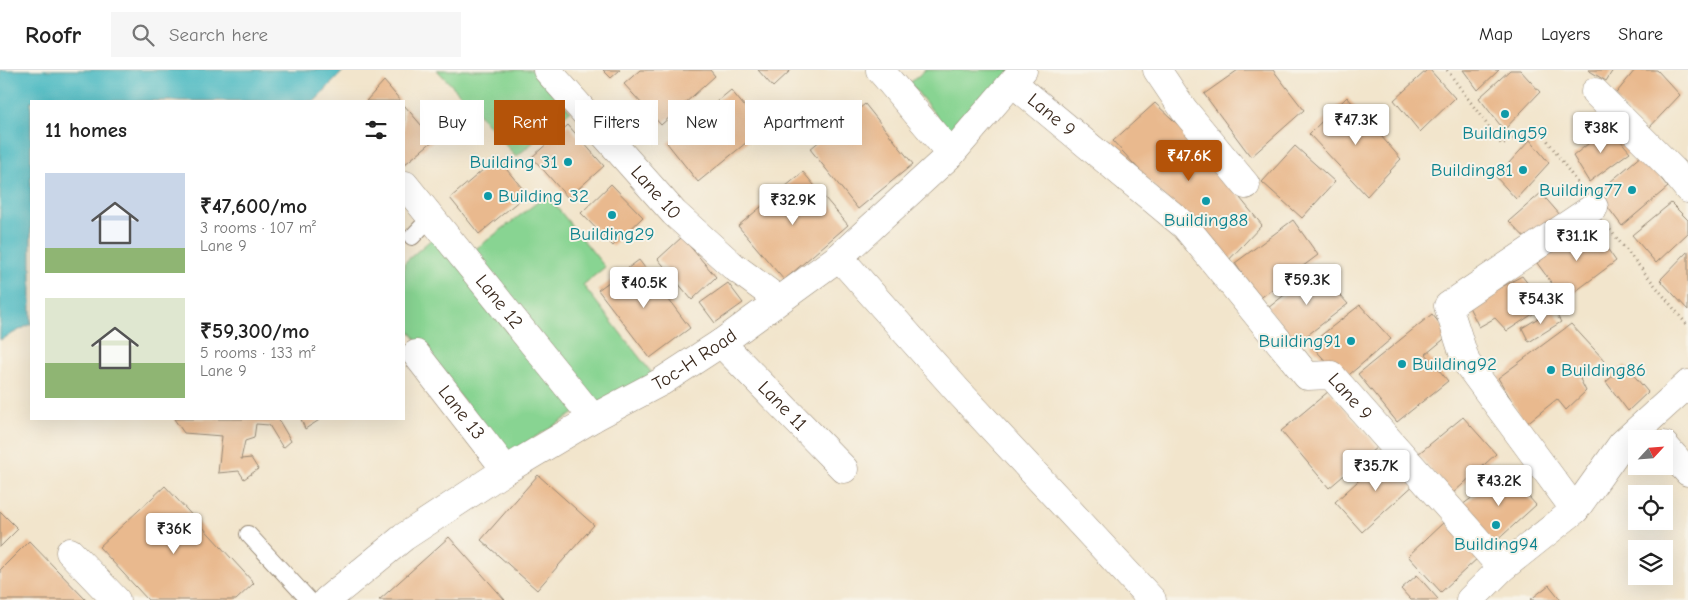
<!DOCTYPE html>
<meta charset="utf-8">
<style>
body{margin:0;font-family:"Comic Neue",sans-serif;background:#f6f6f6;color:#222;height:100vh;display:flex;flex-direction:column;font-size:19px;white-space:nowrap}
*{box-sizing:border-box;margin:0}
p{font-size:16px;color:#767676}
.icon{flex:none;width:28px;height:28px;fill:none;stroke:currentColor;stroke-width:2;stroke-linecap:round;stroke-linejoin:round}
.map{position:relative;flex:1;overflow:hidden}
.drawer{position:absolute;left:30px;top:30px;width:375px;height:320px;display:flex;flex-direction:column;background:#fff;border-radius:0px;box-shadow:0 5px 20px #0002}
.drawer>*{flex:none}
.hud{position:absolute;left:420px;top:30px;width:475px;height:45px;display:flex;gap:10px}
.needle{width:32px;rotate:64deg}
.fabs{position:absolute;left:1628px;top:360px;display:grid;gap:10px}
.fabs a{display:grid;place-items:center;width:45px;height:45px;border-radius:0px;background:#fff;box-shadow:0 5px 20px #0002;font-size:25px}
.price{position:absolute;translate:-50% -42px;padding:0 11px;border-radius:5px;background:#fff;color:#222;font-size:16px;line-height:32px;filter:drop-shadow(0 1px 2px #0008)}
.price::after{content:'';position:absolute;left:50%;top:30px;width:15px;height:11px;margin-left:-8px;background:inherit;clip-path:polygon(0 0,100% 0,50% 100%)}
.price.on{background:#b45309;color:#fff}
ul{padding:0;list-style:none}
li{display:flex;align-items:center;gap:15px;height:125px;padding:0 15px}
li span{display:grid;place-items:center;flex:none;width:140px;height:100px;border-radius:0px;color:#555}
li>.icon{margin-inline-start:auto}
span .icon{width:60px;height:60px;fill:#fffc;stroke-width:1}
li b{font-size:21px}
h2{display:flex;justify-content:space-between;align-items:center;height:60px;padding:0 15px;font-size:21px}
.pill{padding:0 18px;border-radius:0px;background:#fff;box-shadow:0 5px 20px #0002;font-size:18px;line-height:45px}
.pill.on{background:#b45309;color:#fff}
header{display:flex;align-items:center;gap:30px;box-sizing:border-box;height:70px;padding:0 25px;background:#fff;border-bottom:1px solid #e0e0e0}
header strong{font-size:24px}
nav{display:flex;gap:28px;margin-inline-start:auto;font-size:18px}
.search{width:350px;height:45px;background:#f6f6f6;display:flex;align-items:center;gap:12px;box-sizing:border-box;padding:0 18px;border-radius:0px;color:#767676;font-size:19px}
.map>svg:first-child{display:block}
.green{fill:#88d492;stroke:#627f58}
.water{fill:#4bbac2;stroke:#437270}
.building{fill:#e9b98e}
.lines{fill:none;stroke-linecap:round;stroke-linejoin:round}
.lane-casing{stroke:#968875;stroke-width:18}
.street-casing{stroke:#968875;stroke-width:29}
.path{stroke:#968875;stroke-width:3;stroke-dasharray:1 4;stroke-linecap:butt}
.lane{stroke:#fff;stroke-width:16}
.street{stroke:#fff;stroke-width:28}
.culture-dot{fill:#0f9aa8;stroke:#f7f3e8;stroke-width:2}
.labels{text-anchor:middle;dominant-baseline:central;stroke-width:4;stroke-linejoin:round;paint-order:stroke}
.street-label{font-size:19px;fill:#3b2a1e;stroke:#f7f3e8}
.culture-label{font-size:19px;fill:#0d838f;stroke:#f7f3e8}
</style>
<header>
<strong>Roofr</strong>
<div class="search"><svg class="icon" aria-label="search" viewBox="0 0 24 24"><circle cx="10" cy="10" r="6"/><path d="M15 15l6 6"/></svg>Search here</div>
<nav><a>Map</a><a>Layers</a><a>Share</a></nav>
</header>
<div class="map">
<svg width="1688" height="530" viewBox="0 0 1688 530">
<rect width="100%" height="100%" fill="#f7f3e8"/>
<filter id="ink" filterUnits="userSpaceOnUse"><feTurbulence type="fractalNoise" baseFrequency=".02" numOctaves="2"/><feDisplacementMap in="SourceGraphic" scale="10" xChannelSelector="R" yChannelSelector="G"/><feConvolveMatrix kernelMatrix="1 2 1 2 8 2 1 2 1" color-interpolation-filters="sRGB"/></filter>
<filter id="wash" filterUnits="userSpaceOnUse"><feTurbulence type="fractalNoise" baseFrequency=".0096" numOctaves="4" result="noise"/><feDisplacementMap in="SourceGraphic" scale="20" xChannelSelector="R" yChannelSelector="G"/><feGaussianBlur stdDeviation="1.12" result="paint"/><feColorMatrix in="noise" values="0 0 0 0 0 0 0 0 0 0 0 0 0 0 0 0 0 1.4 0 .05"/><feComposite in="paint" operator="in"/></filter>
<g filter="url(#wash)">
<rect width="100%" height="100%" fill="#f2e5cc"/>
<!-- green -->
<g class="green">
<path d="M437 0H534L570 41 516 87 479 44Z"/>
<path d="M925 0H1012L961 61 947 59 910 13Z"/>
<path d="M547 125 605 197 583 215 654 306 596 334 473 181Z"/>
<path d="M435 166 578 341 506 385 404 254V193Z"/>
</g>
<!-- water -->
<path class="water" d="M0 0H344L315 31H31V254L0 270Z"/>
<g id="blocks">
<!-- building -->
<g class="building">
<path d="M603 0H620L611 8Z"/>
<path d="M640 0H710L715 6 661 55 624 14Z"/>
<path d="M758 0H791L773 17Z"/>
<path d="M1238 0H1273L1304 40 1251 87 1204 24Z"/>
<path d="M1427 0H1430L1455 28 1420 62 1394 30Z"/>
<path d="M1463 0H1499L1478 20Z"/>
<path d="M1510 0H1520L1540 22 1504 60 1479 28Z"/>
<path d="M1588 0H1613L1606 11Z"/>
<path d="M1635 0H1657L1680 25 1648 59 1613 27Z"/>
<path d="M384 11 401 31H366Z"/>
<path d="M731 20 763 59 698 112 667 73Z"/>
<path d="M1347 27 1401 89 1367 126 1309 64Z"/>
<path d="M1155 33 1188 64 1262 155 1225 194 1113 71Z"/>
<path d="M865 34 913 94 858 139 810 79Z"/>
<path d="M404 35 434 70 404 95Z"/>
<path d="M568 55 604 96 568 128 532 87Z"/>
<path d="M1609 57 1630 82 1589 112 1573 86Z"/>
<path d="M1530 70 1549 93 1516 129 1496 107Z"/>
<path d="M1295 76 1335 112 1302 148 1262 112Z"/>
<path d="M1642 85 1668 117 1622 156 1597 123Z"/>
<path d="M497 88 527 124 479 164 450 128Z"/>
<path d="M803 102 848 155 784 210 738 156Z"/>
<path d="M611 114 643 147 613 176 581 143Z"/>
<path d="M1541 123 1561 146 1531 174 1509 151Z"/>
<path d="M1671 133 1688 150V163L1656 193 1632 165Z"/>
<path d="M1293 150 1318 185 1259 229 1235 193Z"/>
<path d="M1590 154 1616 191 1564 230 1537 193Z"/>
<path d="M682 167 716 207 692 230 658 189Z"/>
<path d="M1688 181V240L1660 210Z"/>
<path d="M639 190 690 258 650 288 598 220Z"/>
<path d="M1317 199 1348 234 1296 274 1268 238Z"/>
<path d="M1522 206 1545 236 1507 261 1495 248 1479 257 1468 235Z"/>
<path d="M728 213 743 233 715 253 700 233Z"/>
<path d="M1360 235 1391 269 1343 310 1310 274Z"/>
<path d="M1553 239 1561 252 1529 272 1522 258Z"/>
<path d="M1432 244 1449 265 1426 284 1448 311 1397 352 1358 304Z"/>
<path d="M1571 254 1605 291 1580 309 1586 321 1566 340 1557 329 1526 354 1498 308Z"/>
<path d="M1625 295 1648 322 1628 341 1606 312Z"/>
<path d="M1329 321 1377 377 1329 418 1281 361Z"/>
<path d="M1463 347 1496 384 1452 424 1418 384Z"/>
<path d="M174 349H278L291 371 283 378 269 355 256 354 254 368 245 371 241 389 251 388 258 399 244 409 239 401 218 403 222 366 184 363Z"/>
<path d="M301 349H321L305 359Z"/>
<path d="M1390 382 1417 412 1362 462 1335 432Z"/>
<path d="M1507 402 1536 435 1493 474 1462 435Z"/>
<path d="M538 405 594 455 537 520 481 470Z"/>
<path d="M165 416 254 513 236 530H148L99 477Z"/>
<path d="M0 441 18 459 0 477Z"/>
<path d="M1445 451 1479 487 1441 522 1408 486Z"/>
<path d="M449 467 505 530H379Z"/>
<path d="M29 471 86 530H0V500Z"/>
<path d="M1417 505 1438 529 1437 530H1411L1401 519Z"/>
<path d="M1549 515 1561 530H1530Z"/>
</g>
</g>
</g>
<g filter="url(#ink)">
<use href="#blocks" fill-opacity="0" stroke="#968875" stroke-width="1"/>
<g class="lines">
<!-- lane casing -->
<g class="lane-casing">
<g id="lane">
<path d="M412 167 431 147"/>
<path d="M248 464 309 530"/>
</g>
</g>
<!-- street casing -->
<g class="street-casing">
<g id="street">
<path id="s1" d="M547 0 674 143 733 196 779 230"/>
<path d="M880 0 951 84"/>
<path d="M1157 0 1184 40 1246 115"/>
<path id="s2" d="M1013 13 1185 156 1307 306 1331 305 1502 498"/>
<path d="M1595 22 1673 100 1688 119"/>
<path id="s3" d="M405 115 593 348"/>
<path d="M839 187 957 320 1152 530"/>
<path id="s4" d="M721 273 844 399"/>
<path id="s5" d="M416 284 506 400"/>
<path d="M1664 375 1688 402"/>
<path d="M1575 440 1466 292 1448 236 1594 137"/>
<path d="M70 482 116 530"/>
<path id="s6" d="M327 530 404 467 506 400 593 348 661 312 721 273 839 187 951 84 1023 0"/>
<path d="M1470 530 1502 498 1575 440 1622 374 1688 314"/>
</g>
</g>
<!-- path -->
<g class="path">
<path d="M1447 0 1502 75 1538 57 1578 114"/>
<path d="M1610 160 1688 256"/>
</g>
<!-- lane -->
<use href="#lane" class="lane"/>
<!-- street -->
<use href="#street" class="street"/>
</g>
</g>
<!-- markers -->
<g class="culture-dot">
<circle cx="1505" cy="44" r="5"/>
<circle cx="568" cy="92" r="5"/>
<circle cx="1523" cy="100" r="5"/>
<circle cx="1632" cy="120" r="5"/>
<circle cx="488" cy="126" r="5"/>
<circle cx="1206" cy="131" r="5"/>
<circle cx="612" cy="145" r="5"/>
<circle cx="1351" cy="271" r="5"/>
<circle cx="1402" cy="294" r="5"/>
<circle cx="1551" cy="300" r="5"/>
<circle cx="1496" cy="455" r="5"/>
</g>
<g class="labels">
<!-- street labels -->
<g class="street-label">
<text stroke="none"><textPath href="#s2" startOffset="50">Lane 9</textPath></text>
<text stroke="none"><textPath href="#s1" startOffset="164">Lane 10</textPath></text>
<text stroke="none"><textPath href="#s3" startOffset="150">Lane 12</textPath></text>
<text stroke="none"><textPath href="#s6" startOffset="440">Toc-H Road</textPath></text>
<text stroke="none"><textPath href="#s2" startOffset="470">Lane 9</textPath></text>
<text stroke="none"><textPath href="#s4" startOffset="88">Lane 11</textPath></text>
<text stroke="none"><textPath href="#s5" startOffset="74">Lane 13</textPath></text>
</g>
<!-- culture labels -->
<g class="culture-label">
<text x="1505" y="63">Building59</text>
<text x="558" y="92" text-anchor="end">Building 31</text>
<text x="1513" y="100" text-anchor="end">Building81</text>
<text x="1622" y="120" text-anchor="end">Building77</text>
<text x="498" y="126" text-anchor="start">Building 32</text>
<text x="1206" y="150">Building88</text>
<text x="612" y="164">Building29</text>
<text x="1341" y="271" text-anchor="end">Building91</text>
<text x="1412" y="294" text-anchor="start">Building92</text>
<text x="1561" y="300" text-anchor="start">Building86</text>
<text x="1496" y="474">Building94</text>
</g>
</g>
</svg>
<div class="fabs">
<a><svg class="needle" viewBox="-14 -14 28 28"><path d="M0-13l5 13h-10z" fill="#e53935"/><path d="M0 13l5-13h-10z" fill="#767676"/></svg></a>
<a><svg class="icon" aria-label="locate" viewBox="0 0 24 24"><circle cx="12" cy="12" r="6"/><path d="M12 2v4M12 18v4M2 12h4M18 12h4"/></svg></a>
<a><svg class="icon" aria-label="layers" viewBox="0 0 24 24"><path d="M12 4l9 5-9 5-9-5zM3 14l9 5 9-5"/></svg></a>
</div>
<b class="price" style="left:1356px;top:76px">₹47.3K</b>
<b class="price" style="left:1601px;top:84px">₹38K</b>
<b class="price on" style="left:1189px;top:112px">₹47.6K</b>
<b class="price" style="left:793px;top:156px">₹32.9K</b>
<b class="price" style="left:1577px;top:192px">₹31.1K</b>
<b class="price" style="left:1307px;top:236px">₹59.3K</b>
<b class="price" style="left:644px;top:239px">₹40.5K</b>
<b class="price" style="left:1541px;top:255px">₹54.3K</b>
<b class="price" style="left:1376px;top:422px">₹35.7K</b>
<b class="price" style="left:1499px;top:437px">₹43.2K</b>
<b class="price" style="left:174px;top:485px">₹36K</b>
<div class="hud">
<a class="pill">Buy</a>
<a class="pill on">Rent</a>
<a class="pill">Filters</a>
<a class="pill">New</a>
<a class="pill">Apartment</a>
</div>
<section class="drawer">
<h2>11 homes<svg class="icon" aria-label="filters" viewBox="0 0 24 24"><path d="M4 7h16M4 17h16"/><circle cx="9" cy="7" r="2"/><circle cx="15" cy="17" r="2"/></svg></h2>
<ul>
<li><span style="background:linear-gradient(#c9d6e8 75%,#8fb573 0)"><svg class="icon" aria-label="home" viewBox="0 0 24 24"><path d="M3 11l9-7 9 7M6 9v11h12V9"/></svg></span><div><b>₹47,600/mo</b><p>3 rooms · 107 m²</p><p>Lane 9</p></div></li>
<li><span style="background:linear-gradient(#dfe7d0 65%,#8fb573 0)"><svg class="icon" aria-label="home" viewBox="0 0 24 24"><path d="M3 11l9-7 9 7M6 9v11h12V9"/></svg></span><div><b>₹59,300/mo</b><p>5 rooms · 133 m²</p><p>Lane 9</p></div></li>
</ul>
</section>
</div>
